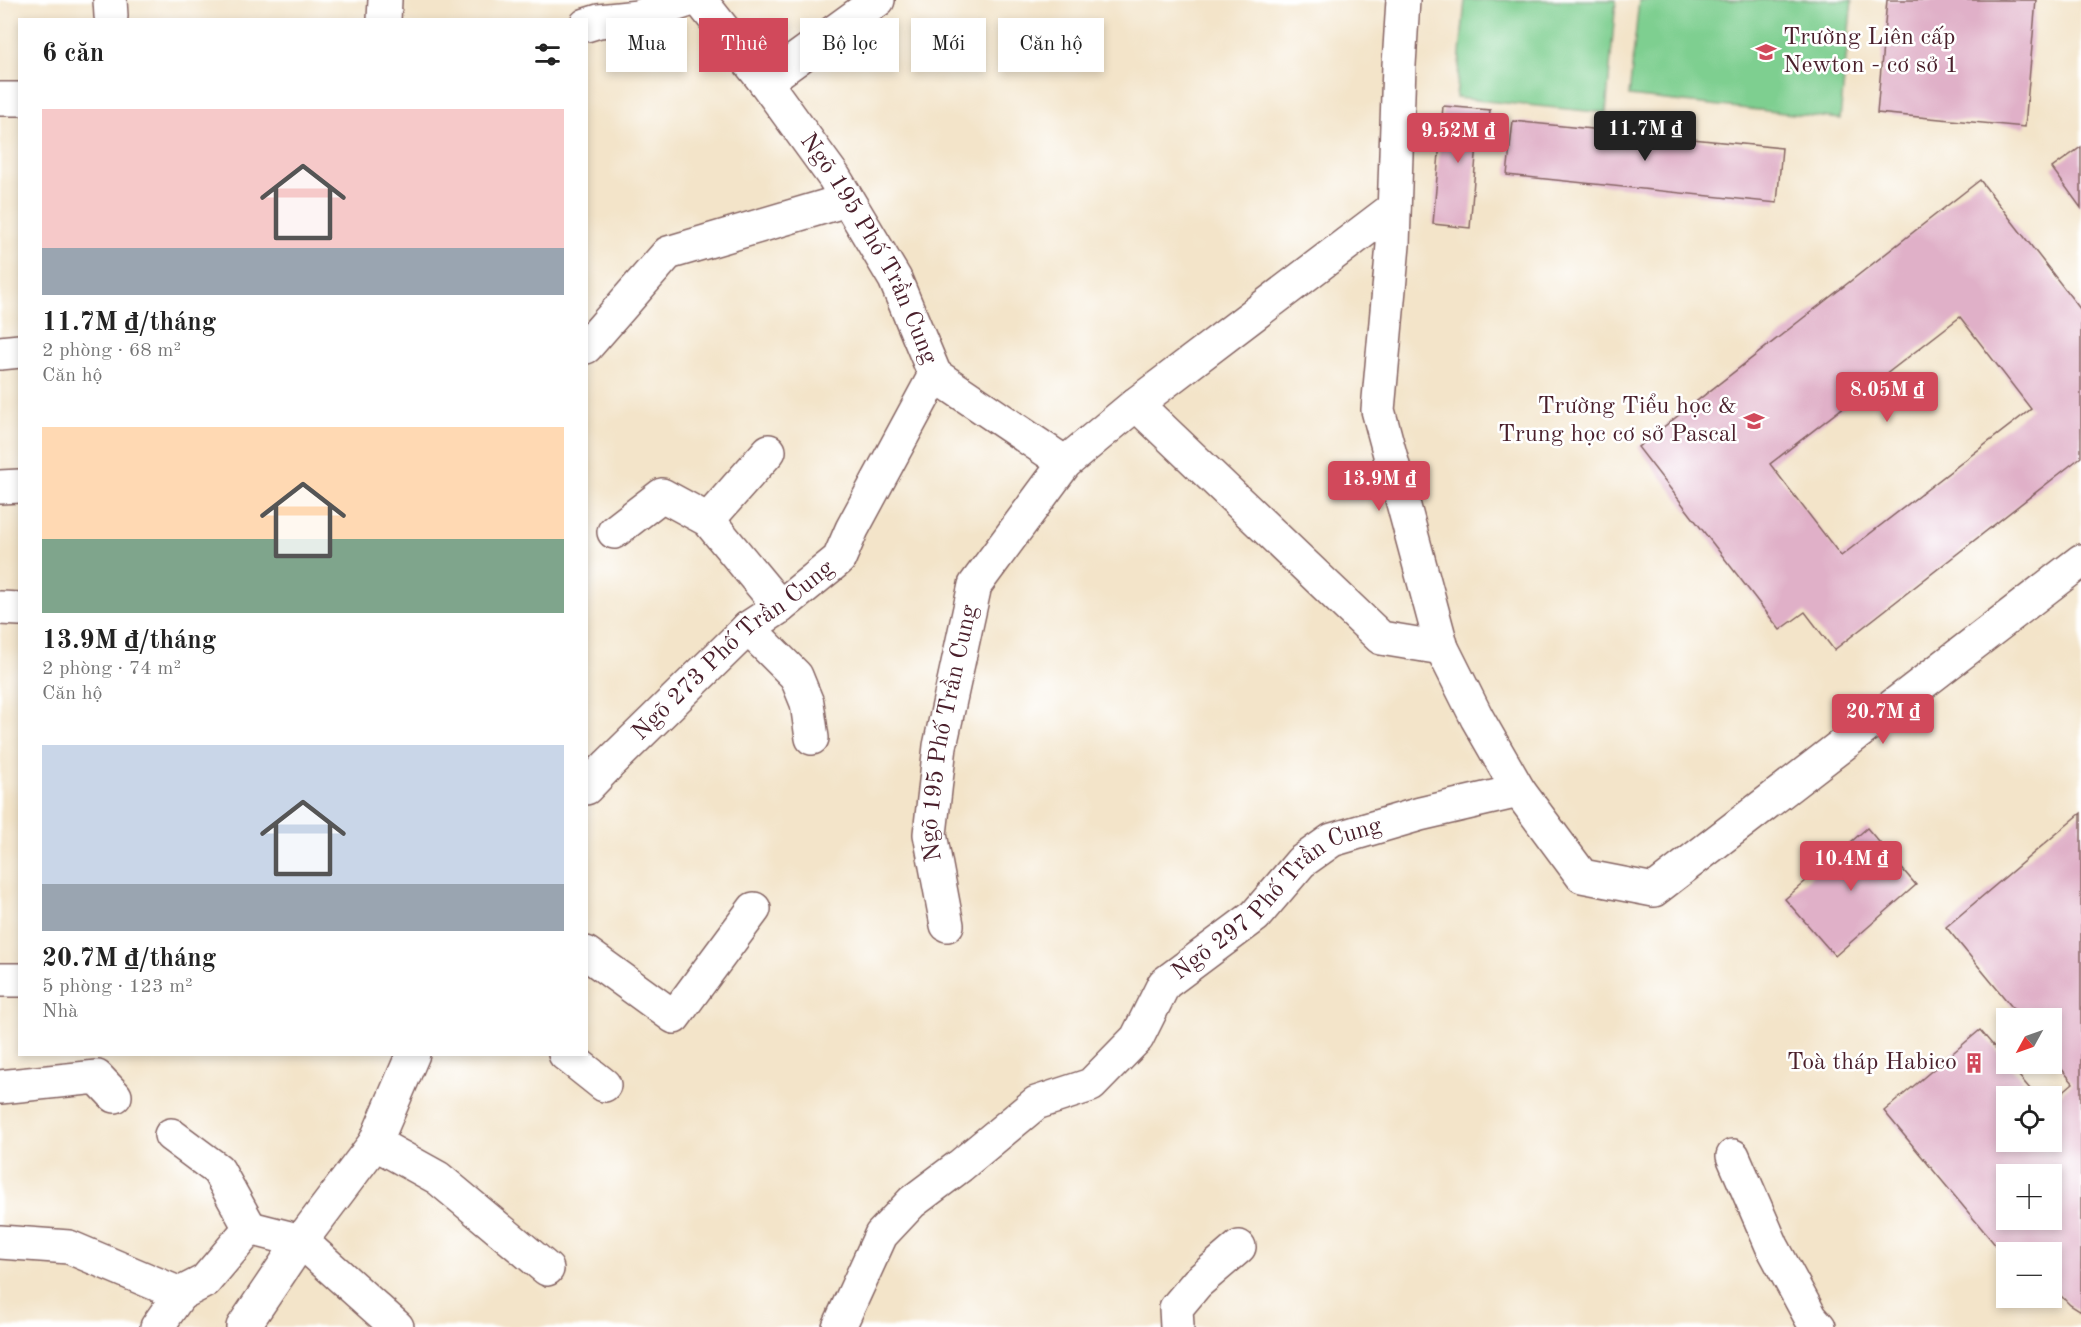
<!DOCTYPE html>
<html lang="vi">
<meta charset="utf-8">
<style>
body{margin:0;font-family:"Old Standard TT",serif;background:#f2f2f2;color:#222;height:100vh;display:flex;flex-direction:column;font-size:22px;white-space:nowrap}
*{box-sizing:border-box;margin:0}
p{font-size:20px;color:#767676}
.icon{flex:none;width:33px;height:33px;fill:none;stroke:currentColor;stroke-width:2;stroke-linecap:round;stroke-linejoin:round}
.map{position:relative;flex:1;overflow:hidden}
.panel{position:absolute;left:18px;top:18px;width:570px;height:1038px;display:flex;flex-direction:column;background:#fff;border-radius:0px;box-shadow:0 3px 9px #0003}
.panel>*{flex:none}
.guide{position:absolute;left:606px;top:18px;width:570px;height:54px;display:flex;gap:12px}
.needle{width:39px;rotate:230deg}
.tools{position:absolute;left:1996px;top:1008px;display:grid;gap:12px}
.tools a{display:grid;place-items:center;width:66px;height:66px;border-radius:0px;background:#fff;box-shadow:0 3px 9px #0003;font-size:30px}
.price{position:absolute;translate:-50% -51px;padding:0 14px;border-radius:6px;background:#d1495b;color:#fff;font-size:20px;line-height:39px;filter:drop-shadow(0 2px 3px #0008)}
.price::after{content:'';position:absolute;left:50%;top:36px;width:18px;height:14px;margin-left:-9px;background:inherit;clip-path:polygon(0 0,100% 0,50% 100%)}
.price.on{background:#222;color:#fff}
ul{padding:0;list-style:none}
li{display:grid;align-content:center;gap:12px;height:318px;padding:0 24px}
li span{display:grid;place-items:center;height:186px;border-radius:0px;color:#555}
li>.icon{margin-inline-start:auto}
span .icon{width:108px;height:108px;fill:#fffc;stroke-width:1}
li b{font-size:26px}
h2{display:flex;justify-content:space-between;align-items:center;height:72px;padding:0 24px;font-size:26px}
.pill{padding:0 21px;border-radius:0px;background:#fff;box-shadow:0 3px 9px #0003;font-size:21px;line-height:54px}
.pill.on{background:#d1495b;color:#fff}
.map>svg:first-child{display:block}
.green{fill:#7ecf90;stroke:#64775e;stroke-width:1.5}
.building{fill:#e0b0c8;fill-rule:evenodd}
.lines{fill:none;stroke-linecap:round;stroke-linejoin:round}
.minor-casing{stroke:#856462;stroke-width:36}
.minor{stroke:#fff;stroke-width:33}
.labels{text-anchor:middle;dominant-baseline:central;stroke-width:5;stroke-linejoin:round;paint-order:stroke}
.poi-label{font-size:24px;fill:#4a1f2b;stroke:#fff;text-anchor:end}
.street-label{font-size:24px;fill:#4a1f2b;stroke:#fff}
</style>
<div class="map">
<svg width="2081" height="1327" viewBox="0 0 2081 1327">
<rect width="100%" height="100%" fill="#fff"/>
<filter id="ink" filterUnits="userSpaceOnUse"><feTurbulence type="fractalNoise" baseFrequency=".0167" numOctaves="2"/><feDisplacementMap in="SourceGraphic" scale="12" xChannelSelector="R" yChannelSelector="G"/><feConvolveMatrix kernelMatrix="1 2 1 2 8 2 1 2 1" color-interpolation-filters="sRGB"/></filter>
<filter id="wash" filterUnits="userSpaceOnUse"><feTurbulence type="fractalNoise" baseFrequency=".008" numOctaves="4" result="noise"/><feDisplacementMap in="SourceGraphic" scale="24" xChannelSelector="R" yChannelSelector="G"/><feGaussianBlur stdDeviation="1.35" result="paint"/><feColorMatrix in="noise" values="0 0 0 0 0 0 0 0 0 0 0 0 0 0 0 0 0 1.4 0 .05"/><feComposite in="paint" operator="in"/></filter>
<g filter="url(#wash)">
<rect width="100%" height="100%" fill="#f3e4c9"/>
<!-- green -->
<g class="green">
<path d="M1465 0H1616L1606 113 1456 98Z"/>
<path d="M1639 0H1852L1840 119 1629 96Z"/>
</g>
<g id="blocks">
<!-- building -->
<g class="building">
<path d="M1887 0H2036L2025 127 1877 113Z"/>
<path d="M1443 106 1490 110 1486 145 1477 144 1470 228 1433 224Z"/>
<path d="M1513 121 1782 148 1777 203 1507 175Z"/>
<path d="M2081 147V208L2052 168Z"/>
<path d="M1980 180 2081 310V457L1834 650 1805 612 1780 630 1638 447ZM1960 317 2031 409 1841 556 1770 464Z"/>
<path d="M2081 813V1312L2070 1305 2052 1287V1252H2007V1259L1884 1111 1980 1030 2036 1096H2007V1142H2052V1101L2073 1083 2052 1057V1018H2021L1946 927ZM2007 1174H2052V1220H2007Z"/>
<path d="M1867 828 1916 885 1835 956 1785 899Z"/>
</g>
</g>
</g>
<g filter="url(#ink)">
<use href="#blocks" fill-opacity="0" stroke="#856462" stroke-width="1.5"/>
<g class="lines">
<!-- minor casing -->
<g class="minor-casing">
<g id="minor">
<path d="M110 0 111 16"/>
<path id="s1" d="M700 0 765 82 834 177 895 279 935 375 1065 463"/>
<path d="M1403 0 1399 65 1393 245 1378 410 1442 648 1477 718 1519 791 1582 876 1654 890 2081 561"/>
<path d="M384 20 385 0"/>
<path d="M586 25 599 21 638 17 689 0"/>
<path d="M765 82 878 0"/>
<path d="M0 99H20"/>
<path d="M586 347 668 253 847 200"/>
<path d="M0 353 20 351"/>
<path d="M1136 404 1381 638 1442 648"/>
<path d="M0 487 20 486"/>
<path d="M708 520 769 451"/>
<path d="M614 532 662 495 708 520 780 607"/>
<path d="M0 608 20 609"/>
<path d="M748 628 796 676 807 703 812 738"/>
<path id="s2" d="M586 788 609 764 748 628 780 607 839 559 852 529 935 375"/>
<path id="s3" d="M947 925 930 834 940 746 975 585 1065 463 1136 404 1394 208"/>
<path d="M586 953 674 1017 754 909"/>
<path d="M0 980H20"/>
<path d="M565 1054 604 1085"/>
<path d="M0 1087 97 1077 115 1096"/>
<path d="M171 1135 218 1170 250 1228"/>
<path d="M375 1143 438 1178 547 1269"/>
<path d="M1733 1156 1772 1246 1811 1318 1819 1327"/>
<path d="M0 1242 69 1247 180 1294 205 1281 250 1228 301 1241 375 1143 413 1054"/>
<path d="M157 1327 180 1294"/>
<path d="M243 1327 301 1241 397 1327"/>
<path id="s4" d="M839 1327 881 1235 912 1202 960 1166 1036 1103 1091 1085 1137 1038 1164 984 1255 916 1301 862 1332 840 1420 814 1519 791"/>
<path d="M1177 1327 1176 1308 1197 1283 1239 1247"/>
</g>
</g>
<!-- minor -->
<use href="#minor" class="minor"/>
</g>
</g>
<!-- icons -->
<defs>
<g id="school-bare" transform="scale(1.62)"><path d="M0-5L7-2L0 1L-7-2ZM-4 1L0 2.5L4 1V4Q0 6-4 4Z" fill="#d1495b" stroke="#fff" stroke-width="2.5" paint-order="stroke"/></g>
<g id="building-bare" transform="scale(1.62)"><path d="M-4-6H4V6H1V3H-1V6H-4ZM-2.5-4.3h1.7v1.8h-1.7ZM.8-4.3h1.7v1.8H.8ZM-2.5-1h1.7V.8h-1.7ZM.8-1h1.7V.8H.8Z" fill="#d1495b" stroke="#fff" stroke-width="2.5" paint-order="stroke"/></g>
</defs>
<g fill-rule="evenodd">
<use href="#school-bare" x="1766" y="52"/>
<use href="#school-bare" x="1754" y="421"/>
<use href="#building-bare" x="1974" y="1063"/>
</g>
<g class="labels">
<!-- poi labels -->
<g class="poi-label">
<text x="1783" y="38" text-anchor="start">Trường Liên cấp<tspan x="1783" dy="28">Newton - cơ sở 1</tspan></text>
<text x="1737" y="407">Trường Tiểu học &amp;<tspan x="1737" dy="28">Trung học cơ sở Pascal</tspan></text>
<text x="1957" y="1063">Toà tháp Habico</text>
</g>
<!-- street labels -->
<g class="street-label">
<text stroke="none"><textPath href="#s1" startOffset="302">Ngõ 195 Phố Trần Cung</textPath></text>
<text stroke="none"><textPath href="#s2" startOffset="202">Ngõ 273 Phố Trần Cung</textPath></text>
<text stroke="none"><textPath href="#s3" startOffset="195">Ngõ 195 Phố Trần Cung</textPath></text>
<text stroke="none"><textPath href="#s4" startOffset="633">Ngõ 297 Phố Trần Cung</textPath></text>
</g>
</g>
</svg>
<div class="tools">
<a><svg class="needle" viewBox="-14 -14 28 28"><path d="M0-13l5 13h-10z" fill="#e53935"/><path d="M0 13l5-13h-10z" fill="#767676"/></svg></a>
<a><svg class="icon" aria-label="locate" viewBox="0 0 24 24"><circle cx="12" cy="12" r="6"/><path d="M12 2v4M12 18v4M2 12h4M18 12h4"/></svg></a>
<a>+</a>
<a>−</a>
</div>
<b class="price on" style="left:1645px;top:162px">11.7M ₫</b>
<b class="price" style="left:1458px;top:164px">9.52M ₫</b>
<b class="price" style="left:1887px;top:423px">8.05M ₫</b>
<b class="price" style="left:1379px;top:512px">13.9M ₫</b>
<b class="price" style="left:1883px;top:745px">20.7M ₫</b>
<b class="price" style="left:1851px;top:892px">10.4M ₫</b>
<div class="guide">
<a class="pill">Mua</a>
<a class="pill on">Thuê</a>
<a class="pill">Bộ lọc</a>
<a class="pill">Mới</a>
<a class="pill">Căn hộ</a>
</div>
<section class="panel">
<h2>6 căn<svg class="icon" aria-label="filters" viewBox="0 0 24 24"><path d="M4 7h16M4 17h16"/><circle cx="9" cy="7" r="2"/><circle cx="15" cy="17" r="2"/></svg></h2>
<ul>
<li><span style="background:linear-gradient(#f6c9c9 75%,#9aa5b1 0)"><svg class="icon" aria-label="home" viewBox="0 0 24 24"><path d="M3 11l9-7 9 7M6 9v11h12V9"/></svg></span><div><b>11.7M ₫/tháng</b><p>2 phòng · 68 m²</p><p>Căn hộ</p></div></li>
<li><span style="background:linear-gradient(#ffd9b3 60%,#7fa58c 0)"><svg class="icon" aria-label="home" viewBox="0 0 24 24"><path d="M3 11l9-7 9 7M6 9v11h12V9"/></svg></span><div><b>13.9M ₫/tháng</b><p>2 phòng · 74 m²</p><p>Căn hộ</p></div></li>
<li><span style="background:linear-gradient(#c9d6e8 75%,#9aa5b1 0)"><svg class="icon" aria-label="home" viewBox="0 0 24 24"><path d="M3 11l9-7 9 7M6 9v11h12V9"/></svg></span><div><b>20.7M ₫/tháng</b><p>5 phòng · 123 m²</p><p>Nhà</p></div></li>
</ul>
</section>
</div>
